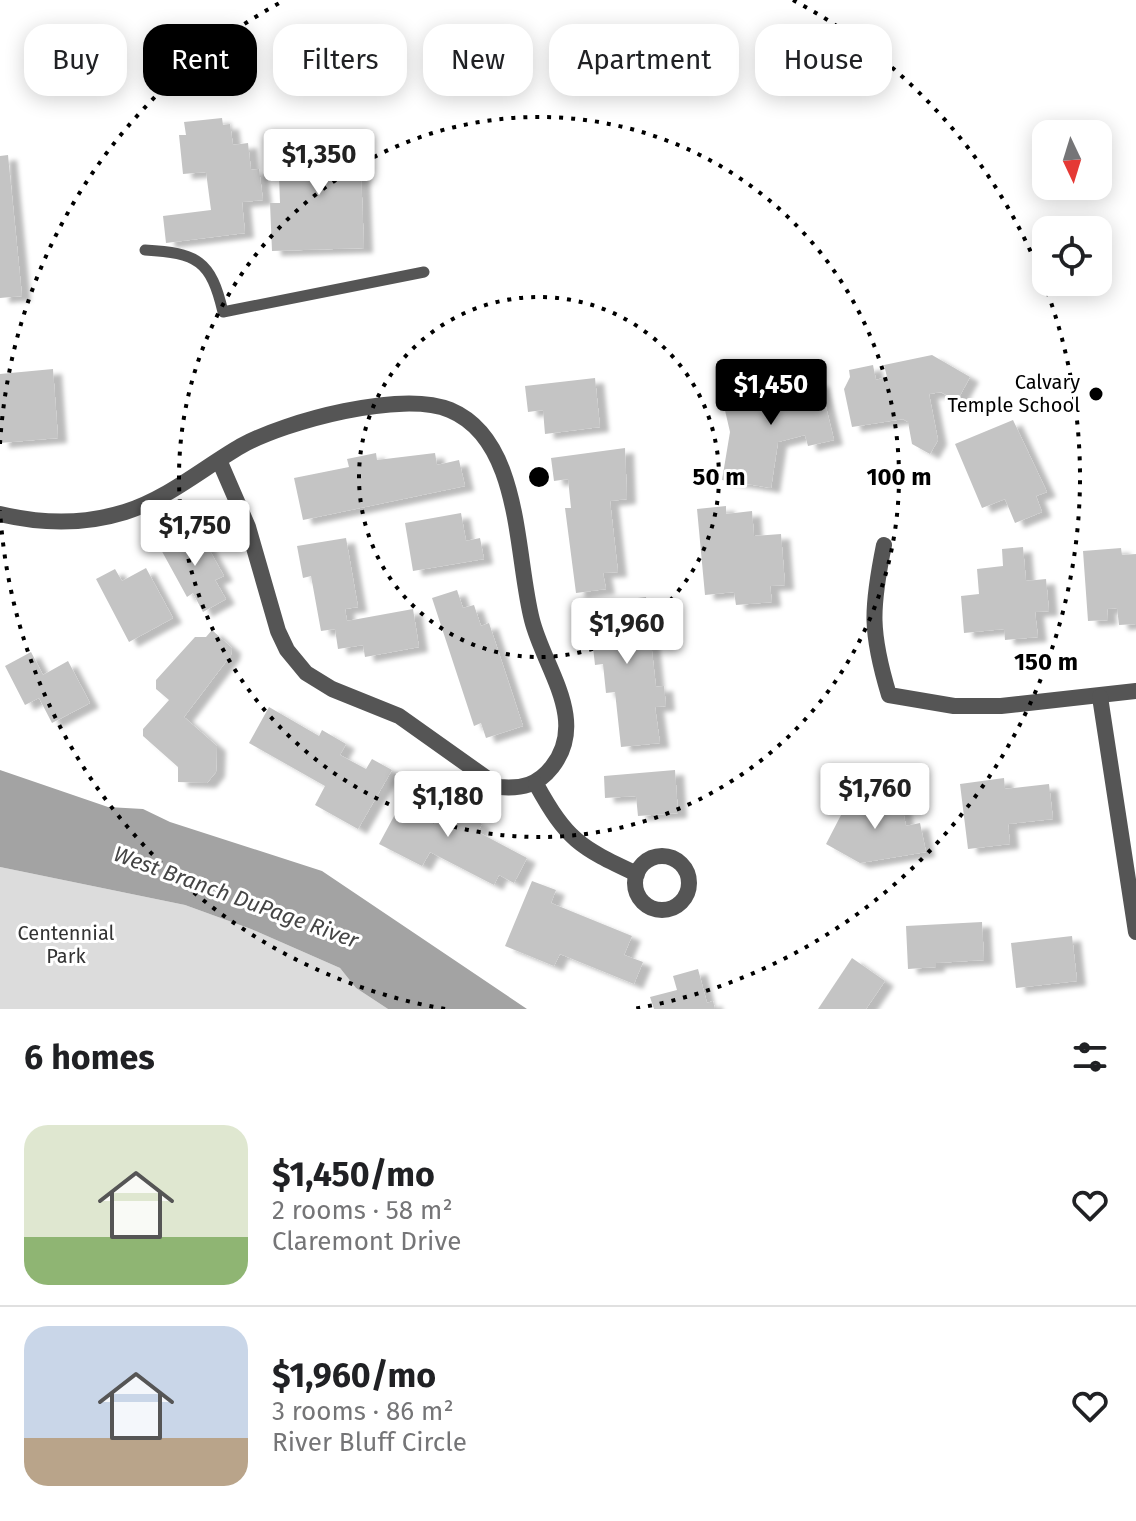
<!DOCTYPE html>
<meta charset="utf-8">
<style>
body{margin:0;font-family:"Fira Sans",sans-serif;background:#f6f6f6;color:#202124;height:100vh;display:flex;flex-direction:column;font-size:30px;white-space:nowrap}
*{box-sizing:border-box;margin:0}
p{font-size:26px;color:#757577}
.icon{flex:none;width:44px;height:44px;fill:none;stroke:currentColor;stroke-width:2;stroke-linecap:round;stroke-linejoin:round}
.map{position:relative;height:1009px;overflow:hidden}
.side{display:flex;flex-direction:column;background:#fff;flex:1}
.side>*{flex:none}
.hud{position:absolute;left:24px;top:24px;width:1088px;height:72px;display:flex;gap:16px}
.needle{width:52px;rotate:176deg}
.controls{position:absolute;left:1032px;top:120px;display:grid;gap:16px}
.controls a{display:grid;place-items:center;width:80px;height:80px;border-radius:16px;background:#fff;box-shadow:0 4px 20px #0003;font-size:40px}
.price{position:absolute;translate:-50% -68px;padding:0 18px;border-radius:8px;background:#fff;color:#222;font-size:26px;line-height:52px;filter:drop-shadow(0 2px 4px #0008)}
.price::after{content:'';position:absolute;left:50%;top:48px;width:24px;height:18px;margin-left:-12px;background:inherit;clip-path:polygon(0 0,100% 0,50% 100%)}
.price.active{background:#000;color:#fff}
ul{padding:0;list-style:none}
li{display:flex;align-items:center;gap:24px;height:200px;padding:0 24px}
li+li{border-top:2px solid #e0e0e0}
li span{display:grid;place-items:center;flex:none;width:224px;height:160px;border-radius:24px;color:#555}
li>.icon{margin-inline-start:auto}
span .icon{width:96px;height:96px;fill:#fffc;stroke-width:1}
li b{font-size:34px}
h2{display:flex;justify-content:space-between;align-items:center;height:96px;padding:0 24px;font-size:34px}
.pill{padding:0 28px;border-radius:24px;background:#fff;box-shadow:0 4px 20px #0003;font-size:28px;line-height:72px}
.pill.active{background:#000;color:#fff}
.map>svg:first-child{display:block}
.green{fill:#dcdcdc}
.water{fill:#a3a3a3}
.building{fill:#c4c4c4;filter:url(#shadow)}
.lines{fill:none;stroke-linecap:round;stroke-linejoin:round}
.service{stroke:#555;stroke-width:11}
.minor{stroke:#555;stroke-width:16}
.ring{fill:none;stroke:#000;stroke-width:4;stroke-dasharray:4 8}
.poi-dot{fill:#000;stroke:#fff;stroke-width:3}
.labels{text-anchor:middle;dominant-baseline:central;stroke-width:6;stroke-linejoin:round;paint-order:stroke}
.poi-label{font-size:20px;fill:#000;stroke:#fff;text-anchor:end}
.park-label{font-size:20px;fill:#333;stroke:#fff}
.water-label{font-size:22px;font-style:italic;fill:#444;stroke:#fff}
.centre{fill:#000;stroke:#fff;stroke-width:4}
.ring-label{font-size:24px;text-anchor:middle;font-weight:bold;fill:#000;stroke:#fff;stroke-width:6;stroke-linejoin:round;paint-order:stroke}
</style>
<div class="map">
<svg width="1136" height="1009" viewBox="0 0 1136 1009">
<defs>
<filter id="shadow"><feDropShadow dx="9" dy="5" stdDeviation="2" flood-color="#0004"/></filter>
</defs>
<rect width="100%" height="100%" fill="#fff"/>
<!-- green -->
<path class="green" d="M0 867 185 905 251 929 340 968 356 988 388 1009H0Z"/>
<!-- water -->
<path class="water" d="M0 770 108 807 143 809 170 822 322 871 527 1009H388L356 988 340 968 251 929 185 905 0 867Z"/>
<!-- building -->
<g class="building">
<path d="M222 118 223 125 230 124 233 145 248 143 251 170 259 169 263 200 242 202 245 233 166 243 163 216 211 210 206 172 183 174 179 135H186L184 122Z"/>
<path d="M330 130 331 146 360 145 364 248 272 251 270 203H280L278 149 305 148V131Z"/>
<path d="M8 155 22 296 0 298V156Z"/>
<path d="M932 355 970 377 957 401 941 392 929 394 938 440 930 454 912 444 908 422 903 419 852 427 844 389 850 377 849 370 873 365 876 380 887 377 884 365Z"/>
<path d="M53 369 58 438 0 443V374Z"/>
<path d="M595 378 600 427 545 434 543 410 528 412 525 386Z"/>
<path d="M799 379 820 382 834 440 808 446 805 435 778 442 771 488 722 480 730 432 724 406 726 393Z"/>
<path d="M1013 420 1047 492 1036 496 1042 512 1015 523 1005 499 982 508 955 444Z"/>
<path d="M625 448 627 499 610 501 618 572 603 573 606 589 576 593 565 508H571L568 479 554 481 551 458Z"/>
<path d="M376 453 377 460 435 453 437 465 459 460 465 486 303 520 294 478 349 467 347 459Z"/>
<path d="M726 506V514L752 511 754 536 781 534 785 585 770 586 772 602 736 605 734 592 705 595 697 509Z"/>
<path d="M461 513 466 541 480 538 484 559 413 571 405 523Z"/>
<path d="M196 526 224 576 215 580 226 599 203 612 193 593 187 597 159 546Z"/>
<path d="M346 538 358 607 345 609 347 621 413 609 419 647 365 657 363 645 338 649 335 629 321 631 311 576 303 578 297 546Z"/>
<path d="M1023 547 1026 581 1046 579 1049 611 1035 612 1038 637 1005 640 1004 629 964 633 961 596 979 594 977 569 1003 566 1002 549Z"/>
<path d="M1121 548 1122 555 1136 554V624L1119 625 1117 608 1107 609 1108 620 1088 621 1083 551Z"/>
<path d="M146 568 173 618 129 642 96 579 115 569 122 581Z"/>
<path d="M457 590 463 608 474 605 481 626 489 623 523 726 486 738 481 723 474 726 432 598Z"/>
<path d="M646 597 656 687 664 686 666 706 655 707 660 743 621 747 615 692 606 693 603 664 595 665 592 638 578 639 575 611 622 606 621 600Z"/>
<path d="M212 630 232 648 231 655 184 717 217 746 216 772 207 783 178 782V767L143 736V729L169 700 156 689V680L195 637H206Z"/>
<path d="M31 652 43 675 68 661 90 703 52 723 39 698 25 705 5 666Z"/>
<path d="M269 707 319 736 322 730 346 744 340 755 366 769 372 759 392 770 358 829 315 805 325 786 249 743Z"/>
<path d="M675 770 678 813 638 816 636 796 605 798 604 776Z"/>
<path d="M1004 778 1005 789 1049 784 1053 819 1008 824 1010 844 968 849 960 784Z"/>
<path d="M413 781 434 792 427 805 453 819 457 810 482 824 478 832 527 858 514 883 499 875 494 885 430 852 422 866 379 844Z"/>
<path d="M854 790 880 804 901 800 906 826 920 823 926 852 860 863 826 844Z"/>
<path d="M532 881 556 890 551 903 632 936 624 955 643 962 634 984 560 954 554 966 505 946Z"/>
<path d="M982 922 984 960 936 963V967L908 969 906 926Z"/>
<path d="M1072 936 1077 981 1016 988 1011 943Z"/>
<path d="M852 958 885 981 866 1009H818Z"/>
<path d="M698 969 707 1003 713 1001 715 1009H654L650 997 677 990 673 976Z"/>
</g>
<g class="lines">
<!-- service -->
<path class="service" d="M145 250C197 253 211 260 223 312L424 272"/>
<!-- minor -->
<g class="minor">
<path d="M0 514C42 524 83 525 125 512 167 499 203 468 241 446 286 421 402 390 450 410 522 440 515 554 532 620 544 668 589 720 552 767 538 785 522 789 499 787L399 716 332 689 306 673 287 650 278 631 248 527 219 460"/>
<path d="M884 545C871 609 870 632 889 695L954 706H1001L1136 691"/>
<path d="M1100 697 1136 932"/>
<path d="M536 784C567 840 579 847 637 874"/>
<circle cx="662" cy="883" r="27"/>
</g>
</g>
<!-- distance rings -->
<g class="ring">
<circle cx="539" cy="477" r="180"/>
<circle cx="539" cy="477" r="360"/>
<path d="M445 1009A540 540 0 0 1 0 510M0 444A540 540 0 0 1 285 0M793 0A540 540 0 0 1 633 1009"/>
</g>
<!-- markers -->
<circle class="poi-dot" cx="1096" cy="394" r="8"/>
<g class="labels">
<!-- poi labels -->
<g class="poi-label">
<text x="1080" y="382">Calvary<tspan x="1080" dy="23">Temple School</tspan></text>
</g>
<!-- park labels -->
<g class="park-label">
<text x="66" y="933">Centennial<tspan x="66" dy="23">Park</tspan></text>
</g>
<!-- water labels -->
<g class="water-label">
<text transform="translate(236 897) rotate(20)">West Branch DuPage River</text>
</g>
</g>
<circle cx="539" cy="477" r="12" class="centre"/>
<g class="ring-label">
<text x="719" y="485">50 m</text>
<text x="899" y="485">100 m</text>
<text x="1046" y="670">150 m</text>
</g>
</svg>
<div class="controls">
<a><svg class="needle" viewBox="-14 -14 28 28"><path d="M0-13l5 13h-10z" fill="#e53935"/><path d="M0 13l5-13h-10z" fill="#757577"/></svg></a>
<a><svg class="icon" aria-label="locate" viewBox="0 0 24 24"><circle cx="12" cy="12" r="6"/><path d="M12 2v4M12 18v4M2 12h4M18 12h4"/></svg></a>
</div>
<b class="price" style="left:319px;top:197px">$1,350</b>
<b class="price active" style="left:771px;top:427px">$1,450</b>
<b class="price" style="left:195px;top:568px">$1,750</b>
<b class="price" style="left:627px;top:666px">$1,960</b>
<b class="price" style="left:875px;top:831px">$1,760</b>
<b class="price" style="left:448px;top:839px">$1,180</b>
<div class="hud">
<a class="pill">Buy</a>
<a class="pill active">Rent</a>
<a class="pill">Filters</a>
<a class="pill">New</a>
<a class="pill">Apartment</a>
<a class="pill">House</a>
</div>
</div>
<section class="side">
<h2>6 homes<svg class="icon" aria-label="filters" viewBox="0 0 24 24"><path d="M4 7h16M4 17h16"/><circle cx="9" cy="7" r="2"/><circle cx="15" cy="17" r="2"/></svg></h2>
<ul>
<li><span style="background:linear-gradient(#dfe7d0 70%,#8fb573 0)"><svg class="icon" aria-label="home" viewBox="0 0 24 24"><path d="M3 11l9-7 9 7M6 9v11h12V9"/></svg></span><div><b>$1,450/mo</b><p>2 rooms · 58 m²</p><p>Claremont Drive</p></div><svg class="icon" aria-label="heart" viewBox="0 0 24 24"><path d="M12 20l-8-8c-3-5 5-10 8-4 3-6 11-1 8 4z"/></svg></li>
<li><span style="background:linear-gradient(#c9d6e8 70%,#b9a48a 0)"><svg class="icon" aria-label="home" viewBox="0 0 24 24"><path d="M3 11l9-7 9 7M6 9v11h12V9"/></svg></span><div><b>$1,960/mo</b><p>3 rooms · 86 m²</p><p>River Bluff Circle</p></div><svg class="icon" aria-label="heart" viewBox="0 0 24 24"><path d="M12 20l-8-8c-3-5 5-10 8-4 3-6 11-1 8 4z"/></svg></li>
</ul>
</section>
